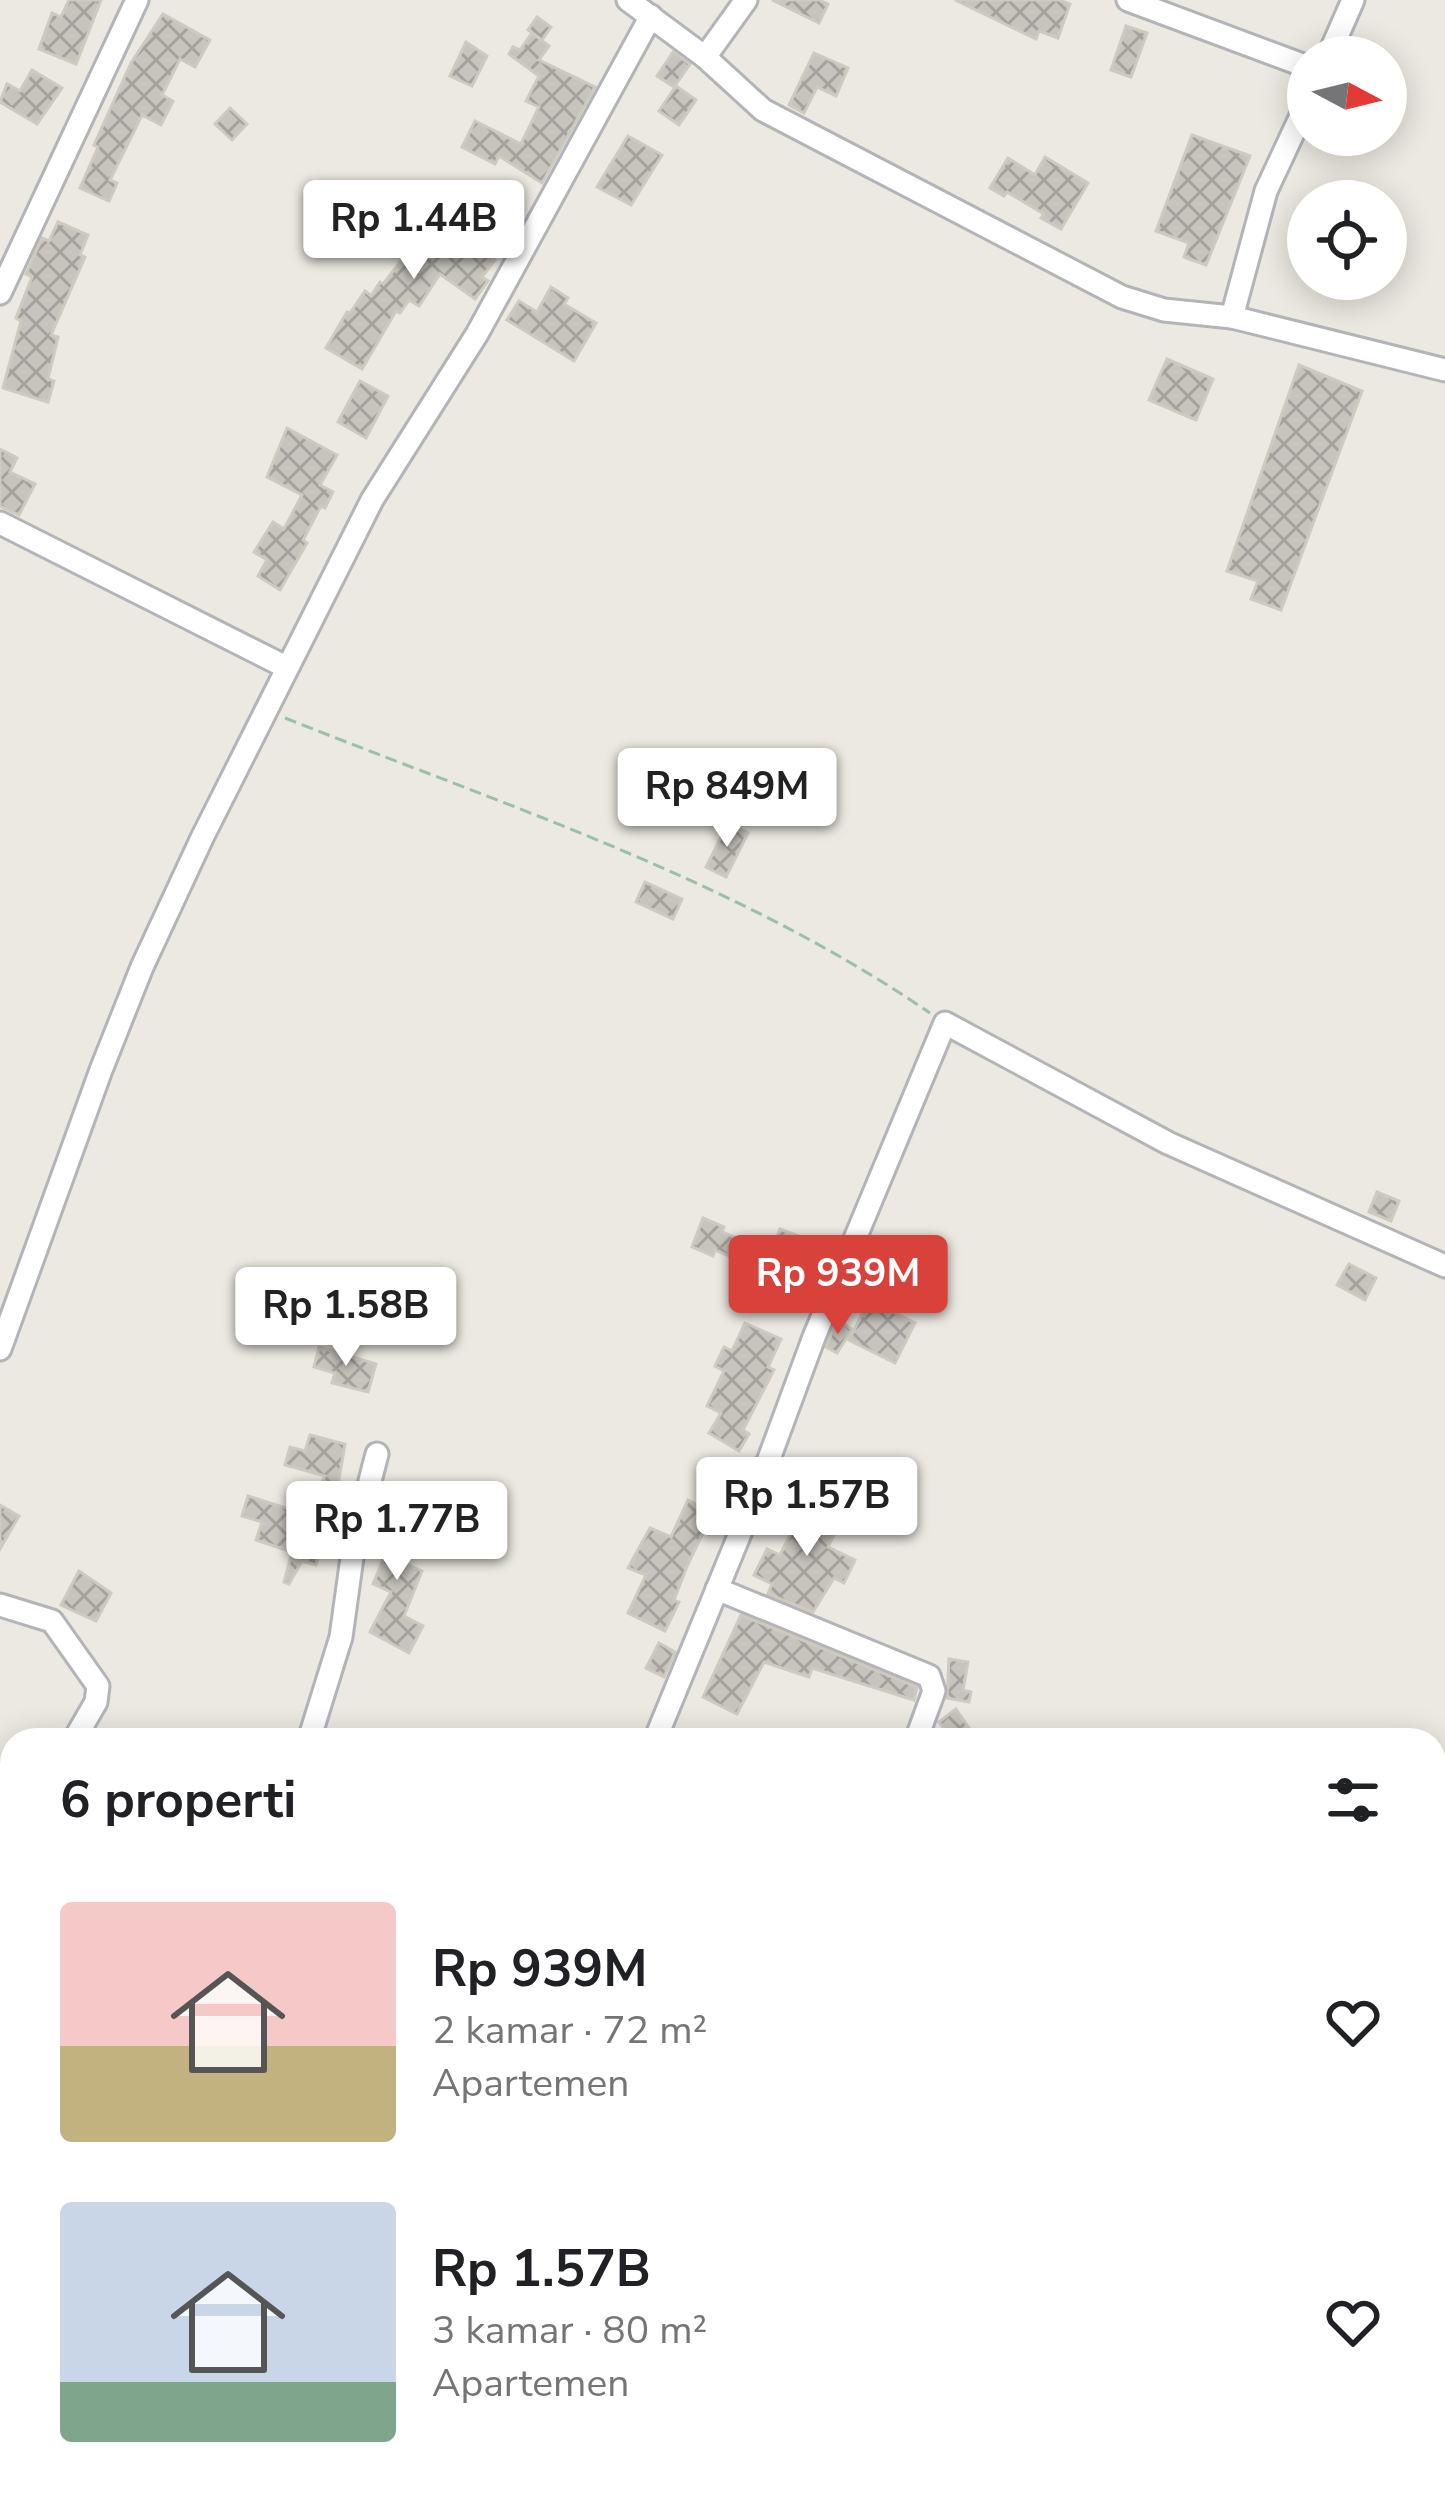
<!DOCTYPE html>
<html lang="id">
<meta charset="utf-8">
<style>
body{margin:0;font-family:"Nunito Sans",sans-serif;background:#f2f2f2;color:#202124;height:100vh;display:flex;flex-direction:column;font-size:45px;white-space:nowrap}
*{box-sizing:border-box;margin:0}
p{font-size:39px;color:#757577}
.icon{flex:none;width:66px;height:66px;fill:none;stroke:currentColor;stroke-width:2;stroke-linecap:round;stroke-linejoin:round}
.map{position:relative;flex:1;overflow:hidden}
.panel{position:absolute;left:0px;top:1728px;width:1446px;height:768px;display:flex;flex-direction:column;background:#fff;border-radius:36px 36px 0 0;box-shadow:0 6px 30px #0003}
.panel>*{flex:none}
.needle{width:78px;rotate:97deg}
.fabs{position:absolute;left:1287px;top:36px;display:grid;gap:24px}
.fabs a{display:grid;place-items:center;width:120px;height:120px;border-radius:50%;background:#fff;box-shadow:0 6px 30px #0003;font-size:60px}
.price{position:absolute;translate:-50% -102px;padding:0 27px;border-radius:12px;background:#fff;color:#222;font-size:39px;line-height:78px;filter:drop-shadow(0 3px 6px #0008)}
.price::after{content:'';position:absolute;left:50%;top:72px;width:36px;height:27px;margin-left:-18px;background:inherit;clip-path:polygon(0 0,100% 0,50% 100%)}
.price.selected{background:#d8423b;color:#fff}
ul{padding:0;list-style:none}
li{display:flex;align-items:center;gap:36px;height:300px;padding:0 60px}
li span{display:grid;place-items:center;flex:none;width:336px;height:240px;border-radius:12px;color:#555}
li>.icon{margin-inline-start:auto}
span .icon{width:144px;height:144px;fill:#fffc;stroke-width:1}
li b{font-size:51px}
h2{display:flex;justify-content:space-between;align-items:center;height:144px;padding:0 60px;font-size:51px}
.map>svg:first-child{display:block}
.building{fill:url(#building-cross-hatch);stroke:#cfcac0;stroke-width:3}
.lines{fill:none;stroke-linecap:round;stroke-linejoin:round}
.minor-casing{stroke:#b2b4b8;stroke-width:27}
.tertiary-casing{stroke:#b2b4b8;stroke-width:30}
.path{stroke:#9ac1a4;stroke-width:3;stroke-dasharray:12 6;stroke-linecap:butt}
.minor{stroke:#fff;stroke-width:21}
.tertiary{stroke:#fff;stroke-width:24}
</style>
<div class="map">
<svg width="1445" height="2496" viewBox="0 0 1445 2496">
<defs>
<pattern id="building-cross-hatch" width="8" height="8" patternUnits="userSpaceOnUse" patternTransform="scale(3)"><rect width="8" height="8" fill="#c7c4be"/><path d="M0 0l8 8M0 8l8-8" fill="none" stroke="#a5a29e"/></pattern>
</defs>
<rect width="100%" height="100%" fill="#ebe9e1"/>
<!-- building -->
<g class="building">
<path d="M69 0H101L76 64 39 49 52 13 61 17Z"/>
<path d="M772 0H819L828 4 819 23Z"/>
<path d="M955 0H1059L1070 4 1058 38 1039 31 1036 39Z"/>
<path d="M163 14 210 40 195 67 180 59 162 95 173 101 161 125 142 115 110 180 117 183 109 201 80 188 98 147 94 145 131 63Z"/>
<path d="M537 17 551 27 542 40 528 30Z"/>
<path d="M1126 26 1147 33 1131 77 1111 70Z"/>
<path d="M532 33 549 46 539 60 595 87 542 183 499 156 495 164 462 147 475 121 521 144 539 107 526 101 539 76 509 54 513 47 520 50Z"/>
<path d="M466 42 487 56 472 86 450 76Z"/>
<path d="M673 52 690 64 674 87 657 76Z"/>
<path d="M814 53 848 68 836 96 817 87 804 113 789 105Z"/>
<path d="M32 70 62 88 37 124 0 102 7 84 20 91Z"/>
<path d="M676 86 696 100 679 125 659 111Z"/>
<path d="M230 108 247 124 232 140 215 124Z"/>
<path d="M1192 135 1250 156 1206 265 1184 257 1189 243 1156 231Z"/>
<path d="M628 136 662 155 631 205 597 187Z"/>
<path d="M1045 157 1088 183 1061 229 1041 218 1044 214 1007 192 1004 196 990 188 1008 158 1035 175Z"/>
<path d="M454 193 474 207 456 232 495 260 482 277 488 281 475 299 440 274 419 306 409 300 400 313 396 311 362 369 326 348 347 312 350 313 365 291 371 296 380 282 383 284Z"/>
<path d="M58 222 88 235 80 255 85 257 51 335 58 337 48 379 54 381 48 402 3 388 21 321 16 318 32 277 26 274 42 238 49 241Z"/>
<path d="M551 287 568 298 564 304 596 323 574 361 507 320 519 301 537 312Z"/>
<path d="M1167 359 1213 379 1196 420 1149 400Z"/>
<path d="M1299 365 1362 391 1281 610 1251 599 1258 581 1227 571Z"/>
<path d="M360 381 388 396 366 438 338 422Z"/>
<path d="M287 428 337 455 320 485 333 492 325 508 321 506 303 540 307 543 280 590 258 576 267 560 254 552 273 522 284 529 302 495 267 477Z"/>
<path d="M0 449 17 458 10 472 35 484 19 515 0 506Z"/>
<path d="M728 823 748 833 726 877 706 867Z"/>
<path d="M645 882 682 899 673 919 636 902Z"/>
<path d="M1377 1192 1399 1201 1391 1221 1369 1212Z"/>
<path d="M703 1218 724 1227 722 1232 771 1252 780 1229 820 1244 795 1309 745 1289 754 1266 715 1250 713 1256 692 1247Z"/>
<path d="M1349 1264 1376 1278 1365 1300 1337 1285Z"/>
<path d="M869 1300 915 1323 895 1363 849 1340Z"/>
<path d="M837 1320 852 1329 837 1353 826 1347Z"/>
<path d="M745 1323 781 1339 768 1367 774 1370 743 1430 749 1434 739 1451 709 1433 721 1413 707 1406 724 1371 715 1366 724 1347 732 1351Z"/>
<path d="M319 1347 376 1364 368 1392 332 1383 335 1373 314 1367Z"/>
<path d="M310 1435 345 1444 336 1497 309 1547 320 1550 316 1565 302 1561 289 1584 284 1582 292 1552 256 1540 262 1522 242 1516 248 1496 305 1514 325 1476 285 1465 290 1447 305 1451Z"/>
<path d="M809 1497 844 1514 828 1547 855 1560 844 1583 834 1578 813 1612 768 1594 772 1584 754 1575 767 1549 780 1555Z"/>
<path d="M688 1500 718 1515 709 1534 704 1531 688 1564 674 1600 679 1602 665 1631 628 1613 646 1575 628 1568 650 1528 671 1537Z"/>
<path d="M0 1505 19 1516 0 1549Z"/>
<path d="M395 1514 422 1531 402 1562 422 1571 404 1616 423 1626 409 1653 370 1632 391 1592 373 1584 388 1548 371 1538 376 1519 388 1526Z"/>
<path d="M79 1571 111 1593 96 1621 61 1605Z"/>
<path d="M741 1615 917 1687 914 1700 812 1668 809 1677 764 1662 737 1714 703 1697Z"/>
<path d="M659 1643 675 1652 664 1677 646 1668Z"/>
<path d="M949 1659 968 1662 963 1690 971 1692 969 1702 947 1698Z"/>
<path d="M956 1709 969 1728 952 1740 939 1722Z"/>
</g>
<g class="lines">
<!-- minor casing -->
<g class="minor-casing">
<g id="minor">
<path d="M628 0 705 57 763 110 1122 297 1164 310 1232 317 1445 370"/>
<path d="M1128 0 1308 67"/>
<path d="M705 57 746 0"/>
<path d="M1328 57 1353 0"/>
<path d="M0 293 137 0"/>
<path d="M1232 317 1266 191 1308 101"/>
<path d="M0 523 286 667"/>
<path d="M0 1349 101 1070 142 967 202 838 372 500 477 334 651 16"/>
<path d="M717 1589 929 1676 934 1691 916 1740"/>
<path d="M0 1605 52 1621 98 1686 96 1702 74 1740"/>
<path d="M309 1740 341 1637 354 1543 377 1454"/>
<path d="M655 1740 753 1502 814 1337 945 1023 1168 1143 1445 1266"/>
<path d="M0 1839 12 1840"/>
<path d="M1434 2053 1445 2016"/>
<path d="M1434 2277 1445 2283"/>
<path d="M145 2496 149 2484"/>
<path d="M788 2496 795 2484"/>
<path d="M1148 2496 1152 2484"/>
</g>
</g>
<!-- tertiary casing -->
<g class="tertiary-casing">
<g id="tertiary">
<path d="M0 2186 12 2191"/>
<path d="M554 2484 568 2496"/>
</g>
</g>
<!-- path -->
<path class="path" d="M285 718C504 805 734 879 930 1013"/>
<!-- minor -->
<use href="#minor" class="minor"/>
<!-- tertiary -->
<use href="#tertiary" class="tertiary"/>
</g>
</svg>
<div class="fabs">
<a><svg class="needle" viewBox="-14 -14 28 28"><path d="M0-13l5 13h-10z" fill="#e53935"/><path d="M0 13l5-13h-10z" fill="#757577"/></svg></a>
<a><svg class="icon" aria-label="locate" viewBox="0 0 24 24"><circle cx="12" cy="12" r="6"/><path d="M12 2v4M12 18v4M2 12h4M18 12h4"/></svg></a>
</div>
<b class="price" style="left:414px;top:282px">Rp 1.44B</b>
<b class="price" style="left:727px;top:850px">Rp 849M</b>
<b class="price selected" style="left:838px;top:1337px">Rp 939M</b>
<b class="price" style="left:346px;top:1369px">Rp 1.58B</b>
<b class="price" style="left:807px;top:1559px">Rp 1.57B</b>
<b class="price" style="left:397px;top:1583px">Rp 1.77B</b>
<section class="panel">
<h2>6 properti<svg class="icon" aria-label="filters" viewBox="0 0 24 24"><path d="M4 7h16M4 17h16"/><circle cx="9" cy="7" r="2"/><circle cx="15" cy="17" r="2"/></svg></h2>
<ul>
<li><span style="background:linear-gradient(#f6c9c9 60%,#c2b280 0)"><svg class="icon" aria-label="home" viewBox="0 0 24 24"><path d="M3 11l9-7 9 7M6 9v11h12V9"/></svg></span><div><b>Rp 939M</b><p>2 kamar · 72 m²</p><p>Apartemen</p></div><svg class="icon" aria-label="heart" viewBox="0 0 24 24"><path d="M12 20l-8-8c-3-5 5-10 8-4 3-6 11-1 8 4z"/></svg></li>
<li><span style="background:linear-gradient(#c9d6e8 75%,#7fa58c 0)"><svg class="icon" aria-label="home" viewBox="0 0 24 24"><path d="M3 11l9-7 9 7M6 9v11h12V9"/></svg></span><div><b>Rp 1.57B</b><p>3 kamar · 80 m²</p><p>Apartemen</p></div><svg class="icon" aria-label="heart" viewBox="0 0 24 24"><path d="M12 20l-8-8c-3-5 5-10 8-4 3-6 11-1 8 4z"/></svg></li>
</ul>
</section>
</div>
